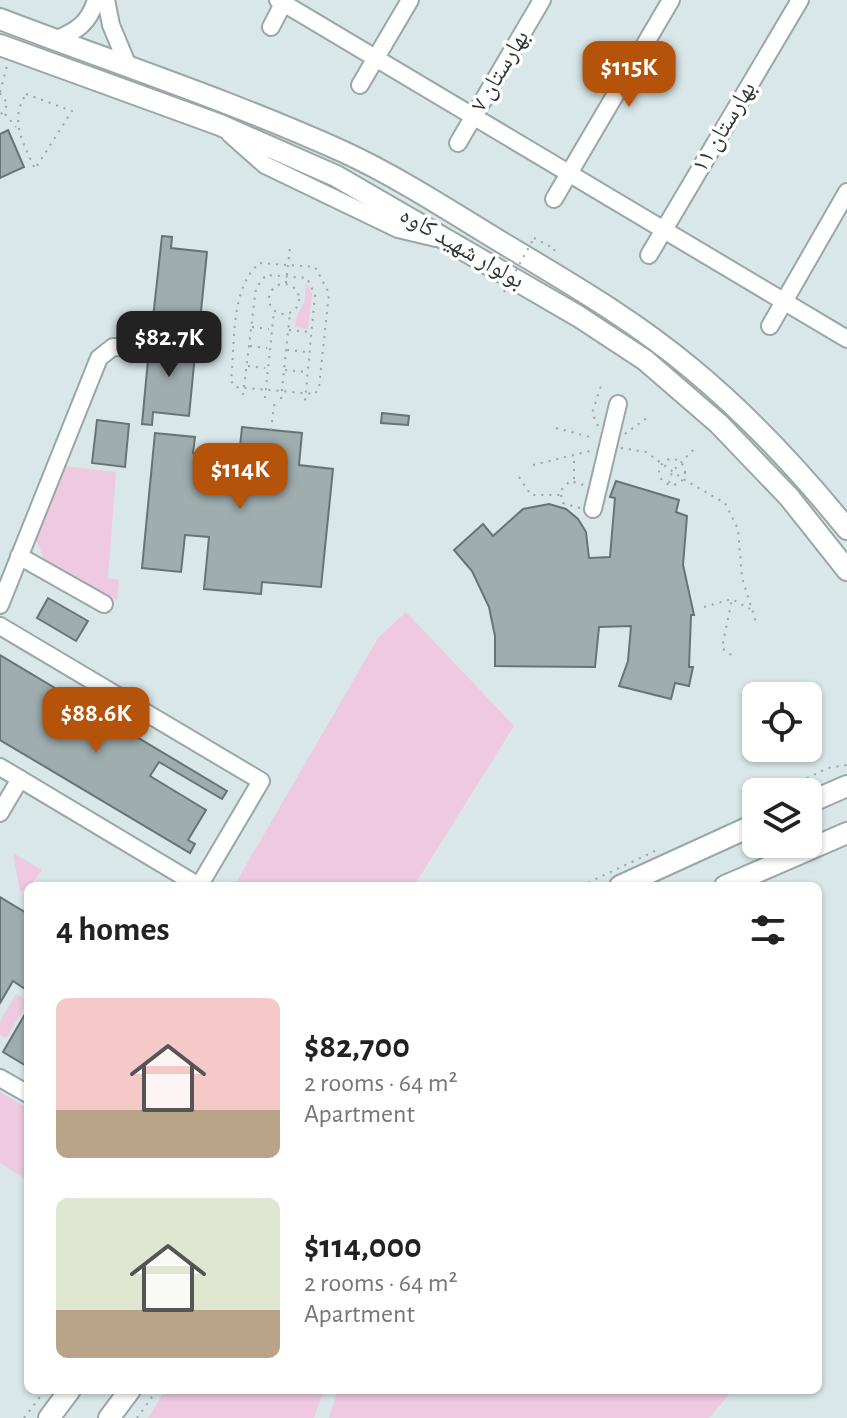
<!DOCTYPE html>
<meta charset="utf-8">
<style>
body{margin:0;font-family:"Alegreya Sans","Noto Naskh Arabic",sans-serif;background:#f6f6f6;color:#222;height:100vh;display:flex;flex-direction:column;font-size:30px;white-space:nowrap}
*{box-sizing:border-box;margin:0}
p{font-size:26px;color:#767676}
.icon{flex:none;width:44px;height:44px;fill:none;stroke:currentColor;stroke-width:2;stroke-linecap:round;stroke-linejoin:round}
.map{position:relative;flex:1;overflow:hidden}
.drawer{position:absolute;left:24px;top:882px;width:798px;height:512px;display:flex;flex-direction:column;background:#fff;border-radius:12px;box-shadow:0 2px 6px #0004}
.drawer>*{flex:none}
.controls{position:absolute;left:742px;top:682px;display:grid;gap:16px}
.controls a{display:grid;place-items:center;width:80px;height:80px;border-radius:12px;background:#fff;box-shadow:0 2px 6px #0004;font-size:40px}
.price{position:absolute;translate:-50% -68px;padding:0 18px;border-radius:16px;background:#b45309;color:#fff;font-size:26px;line-height:52px;filter:drop-shadow(0 2px 4px #0008)}
.price::after{content:'';position:absolute;left:50%;top:48px;width:24px;height:18px;margin-left:-12px;background:inherit;clip-path:polygon(0 0,100% 0,50% 100%)}
.price.on{background:#222;color:#fff}
ul{padding:0;list-style:none}
li{display:flex;align-items:center;gap:24px;height:200px;padding:0 32px}
li span{display:grid;place-items:center;flex:none;width:224px;height:160px;border-radius:12px;color:#555}
li>.icon{margin-inline-start:auto}
span .icon{width:96px;height:96px;fill:#fffc;stroke-width:1}
li b{font-size:34px}
h2{display:flex;justify-content:space-between;align-items:center;height:96px;padding:0 32px;font-size:34px}
.map>svg:first-child{display:block}
.green{fill:#eec9e0}
.building{fill:#9fadaf;stroke:#677476;stroke-width:2}
.lines{fill:none;stroke-linecap:round;stroke-linejoin:round}
.minor-casing{stroke:#99a7a9;stroke-width:20}
.major-casing{stroke:#99a7a9;stroke-width:24}
.path{stroke:#99a4a5;stroke-width:2;stroke-dasharray:2 6;stroke-linecap:butt}
.minor{stroke:#fff;stroke-width:16}
.major{stroke:#fff;stroke-width:20}
.path-bridge{stroke:#99a4a5;stroke-width:2;stroke-dasharray:2 6;stroke-linecap:butt}
.labels{text-anchor:middle;dominant-baseline:central;stroke-width:7;stroke-linejoin:round;paint-order:stroke}
.street-label{font-size:24px;fill:#303637;stroke:#fff}
</style>
<div class="map">
<svg width="847" height="1418" viewBox="0 0 847 1418">
<rect width="100%" height="100%" fill="#d9e7e9"/>
<!-- green -->
<g class="green">
<path d="M306 282 312 294 308 329 295 327 297 315 305 301Z"/>
<path d="M64 466 116 472 108 578 119 580 117 600 44 559 36 539Z"/>
<path d="M406 612 514 726 414 886H234L378 638Z"/>
<path d="M13 853 42 870 28 889 20 891Z"/>
<path d="M16 994 28 1001 6 1038 0 1035V1022Z"/>
<path d="M0 1092 28 1109V1180L0 1163Z"/>
<path d="M165 1390H324L314 1418H148Z"/>
<path d="M338 1390H733L709 1418H329Z"/>
</g>
<!-- building -->
<g class="building">
<path d="M8 130 24 167 0 178V134Z"/>
<path d="M162 236 172 237 171 248 207 252 200 321 153 318Z"/>
<path d="M150 338 196 344 189 416 153 412 152 425 142 424Z"/>
<path d="M382 413 409 416 408 425 381 423Z"/>
<path d="M97 420 129 424 125 467 92 463Z"/>
<path d="M242 427 302 433 299 465 333 469 321 587 262 582 261 594 204 589 209 537 185 535 181 572 142 568 155 433 195 437 193 453 239 457Z"/>
<path d="M616 481 679 500 676 512 687 516 683 565 694 615H691L689 667H693L689 686 675 683 671 699 619 686 628 661 631 626 599 627 595 667 495 666V636L489 607 472 571 454 550 483 524 493 536 523 509 549 504 566 509 578 519 586 532 589 558 610 557 615 498 610 497Z"/>
<path d="M48 598 88 621 76 641 37 618Z"/>
<path d="M0 655 227 791 222 799 159 762 150 776 206 810 188 840 195 844 190 853 0 740Z"/>
<path d="M0 897 28 914V991L13 981 0 1003Z"/>
<path d="M28 1009V1067L3 1052Z"/>
</g>
<g class="lines">
<!-- minor casing -->
<g class="minor-casing">
<g id="minor">
<path d="M106 0 111 25 128 66"/>
<path d="M278 0 847 339"/>
<path d="M271 27 285 0"/>
<path d="M55 40C77 31 89 23 96 0"/>
<path d="M360 85 410 0"/>
<path d="M230 134 265 165 398 229 436 238"/>
<path d="M458 143 542 0"/>
<path d="M554 199 671 0"/>
<path d="M649 255 800 0"/>
<path d="M770 326 847 192"/>
<path d="M593 509 618 404"/>
<path d="M19 556 104 604"/>
<path d="M0 605 99 358 113 347 138 348"/>
<path d="M0 626 261 781 199 886 0 767"/>
<path d="M0 813 20 779"/>
<path d="M0 1078 28 1094"/>
</g>
</g>
<!-- major casing -->
<g class="major-casing">
<g id="major">
<path d="M0 19C115 63 231 101 344 152 398 177 450 211 501 242 566 281 634 320 692 369 750 417 800 471 847 529"/>
<path d="M0 45 220 125 336 176 578 316 645 360 719 424 789 497 847 570"/>
<path d="M808 803 847 786"/>
<path d="M620 886 756 824"/>
<path d="M725 886 847 833"/>
<path d="M49 1418 70 1390"/>
<path d="M109 1418 130 1390"/>
</g>
</g>
<!-- path -->
<g class="path">
<path d="M0 92 7 66"/>
<path d="M0 93 8 104 0 116"/>
<path d="M26 94 72 111 35 169C23 142 9 121 26 94Z"/>
<path d="M5 114 16 127"/>
<path d="M534 238 555 249 551 255"/>
<path d="M260 263 315 267 329 293 319 387 315 394 235 387 231 381C235 346 230 286 260 263Z"/>
<path d="M286 283 290 247"/>
<circle cx="284" cy="299" r="15"/>
<path d="M252 327 269 329"/>
<path d="M289 330 310 332"/>
<path d="M250 346 267 348"/>
<path d="M287 350 308 352"/>
<path d="M248 366 265 368"/>
<path d="M285 370 306 372"/>
<path d="M243 395 256 288 266 275 307 278 315 295 305 401"/>
<path d="M265 398 274 311"/>
<path d="M281 399 290 313"/>
<path d="M598 426 592 413 601 386"/>
<path d="M556 428 594 438"/>
<path d="M271 430 275 399"/>
<path d="M625 434 648 417"/>
<path d="M621 448 646 452 683 479 725 503 738 529 742 578 756 622"/>
<circle cx="672" cy="472" r="13"/>
<path d="M533 465 590 451"/>
<path d="M519 477 531 495H560"/>
<path d="M574 479V457"/>
<path d="M669 483 672 472 693 450"/>
<path d="M580 508 563 503 560 491 570 481 584 485"/>
<path d="M704 607 732 599 750 609"/>
<path d="M731 655 722 648 732 599"/>
<path d="M778 792 828 768 847 765"/>
<path d="M581 886 655 851"/>
<path d="M24 1418 45 1390"/>
<path d="M137 1418 157 1390"/>
</g>
<!-- minor -->
<use href="#minor" class="minor"/>
<!-- major -->
<use href="#major" class="major"/>
<!-- path-bridge -->
<path class="path-bridge" d="M504 292 534 238"/>
</g>
<g class="labels">
<!-- street labels -->
<g class="street-label">
<text transform="translate(500 71) rotate(-59)">بهارستان ۷</text>
<text transform="translate(724 127) rotate(-59)">بهارستان ۱۱</text>
<text transform="translate(462 248) rotate(30)">بولوار شهید کاوه</text>
</g>
</g>
</svg>
<div class="controls">
<a><svg class="icon" aria-label="locate" viewBox="0 0 24 24"><circle cx="12" cy="12" r="6"/><path d="M12 2v4M12 18v4M2 12h4M18 12h4"/></svg></a>
<a><svg class="icon" aria-label="layers" viewBox="0 0 24 24"><path d="M12 4l9 5-9 5-9-5zM3 14l9 5 9-5"/></svg></a>
</div>
<b class="price" style="left:629px;top:109px">$115K</b>
<b class="price on" style="left:169px;top:379px">$82.7K</b>
<b class="price" style="left:240px;top:511px">$114K</b>
<b class="price" style="left:96px;top:755px">$88.6K</b>
<section class="drawer">
<h2>4 homes<svg class="icon" aria-label="filters" viewBox="0 0 24 24"><path d="M4 7h16M4 17h16"/><circle cx="9" cy="7" r="2"/><circle cx="15" cy="17" r="2"/></svg></h2>
<ul>
<li><span style="background:linear-gradient(#f6c9c9 70%,#b9a48a 0)"><svg class="icon" aria-label="home" viewBox="0 0 24 24"><path d="M3 11l9-7 9 7M6 9v11h12V9"/></svg></span><div><b>$82,700</b><p>2 rooms · 64 m²</p><p>Apartment</p></div></li>
<li><span style="background:linear-gradient(#dfe7d0 70%,#b9a48a 0)"><svg class="icon" aria-label="home" viewBox="0 0 24 24"><path d="M3 11l9-7 9 7M6 9v11h12V9"/></svg></span><div><b>$114,000</b><p>2 rooms · 64 m²</p><p>Apartment</p></div></li>
</ul>
</section>
</div>
